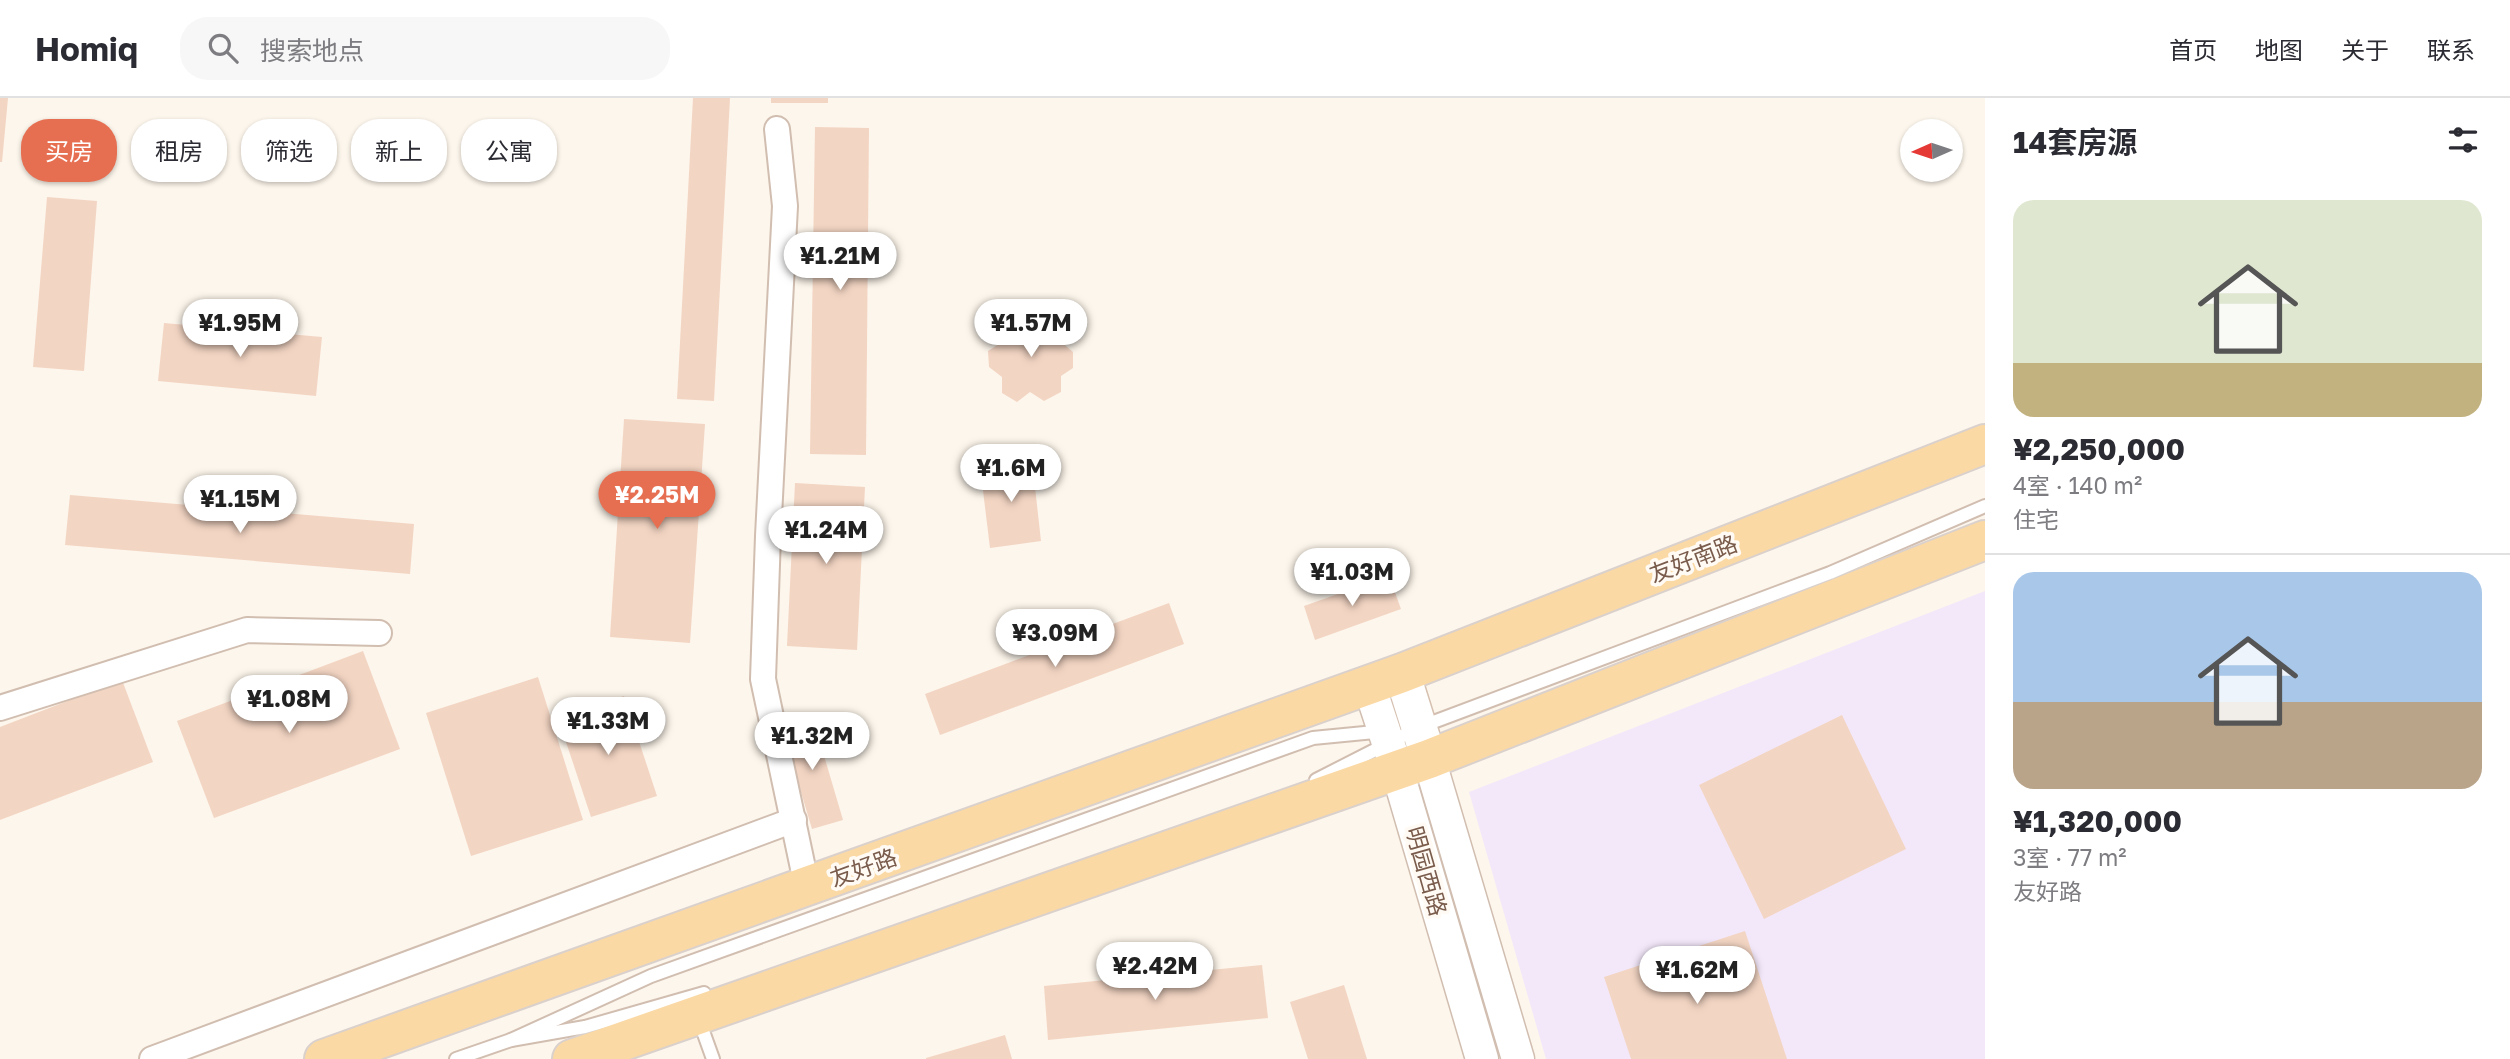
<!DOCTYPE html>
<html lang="zh">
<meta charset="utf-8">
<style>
body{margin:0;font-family:"Golos Text","Noto Sans SC",sans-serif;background:#f7f7f7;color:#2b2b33;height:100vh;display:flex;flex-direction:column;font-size:26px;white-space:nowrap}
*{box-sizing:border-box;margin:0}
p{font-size:23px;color:#7c7c81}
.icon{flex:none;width:38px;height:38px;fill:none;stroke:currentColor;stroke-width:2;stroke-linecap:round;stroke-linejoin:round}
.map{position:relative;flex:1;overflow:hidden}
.drawer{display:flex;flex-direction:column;background:#fff;width:525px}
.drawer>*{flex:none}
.hud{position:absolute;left:21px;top:21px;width:665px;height:63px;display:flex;gap:14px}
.needle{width:46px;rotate:267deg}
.buttons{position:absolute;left:1900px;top:21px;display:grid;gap:14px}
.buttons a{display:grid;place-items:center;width:63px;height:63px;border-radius:50%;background:#fff;box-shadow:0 2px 5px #0004;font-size:35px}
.price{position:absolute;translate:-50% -60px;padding:0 16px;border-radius:24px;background:#fff;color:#222;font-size:23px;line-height:46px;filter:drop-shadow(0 2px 4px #0008)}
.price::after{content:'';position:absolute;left:50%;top:42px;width:21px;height:16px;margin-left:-10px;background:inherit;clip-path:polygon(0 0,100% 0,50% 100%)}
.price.active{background:#e76f51;color:#fff}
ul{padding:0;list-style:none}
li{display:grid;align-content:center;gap:14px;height:371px;padding:0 28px}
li+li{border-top:2px solid #e1e1e2}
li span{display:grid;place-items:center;height:217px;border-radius:21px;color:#555}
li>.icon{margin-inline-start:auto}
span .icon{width:126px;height:126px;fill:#fffc;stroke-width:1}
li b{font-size:30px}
h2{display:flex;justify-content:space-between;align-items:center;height:84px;padding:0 28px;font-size:30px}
.chip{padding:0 24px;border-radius:28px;background:#fff;box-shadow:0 2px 5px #0004;font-size:24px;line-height:63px}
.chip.active{background:#e76f51;color:#fff}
header{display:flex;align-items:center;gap:42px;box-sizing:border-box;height:98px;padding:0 35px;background:#fff;border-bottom:2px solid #e1e1e2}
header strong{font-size:33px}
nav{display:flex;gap:38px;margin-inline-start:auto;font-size:24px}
.search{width:490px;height:63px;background:#f7f7f7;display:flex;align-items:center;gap:18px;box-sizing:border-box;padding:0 24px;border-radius:28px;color:#7c7c81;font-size:26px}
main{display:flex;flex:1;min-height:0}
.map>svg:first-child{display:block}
.education{fill:#f3e8fa}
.building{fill:#f3d5c3}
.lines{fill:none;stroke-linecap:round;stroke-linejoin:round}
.service-casing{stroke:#d1beb0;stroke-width:16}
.minor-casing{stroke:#d1beb0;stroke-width:28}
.tertiary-casing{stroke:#d1beb0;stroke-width:35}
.secondary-casing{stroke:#d6c0b0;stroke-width:38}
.primary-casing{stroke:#dad1cd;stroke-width:42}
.service{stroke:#fff;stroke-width:12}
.minor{stroke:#fff;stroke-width:24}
.tertiary{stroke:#fff;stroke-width:32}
.secondary{stroke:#fff;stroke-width:35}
.primary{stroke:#fbd9a5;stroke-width:38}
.labels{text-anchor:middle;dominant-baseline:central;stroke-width:7;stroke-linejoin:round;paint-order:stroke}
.street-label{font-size:23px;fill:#7a5c4d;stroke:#fffaf3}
</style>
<header>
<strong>Homiq</strong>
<div class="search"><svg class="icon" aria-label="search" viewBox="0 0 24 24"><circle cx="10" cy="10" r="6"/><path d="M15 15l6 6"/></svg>搜索地点</div>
<nav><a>首页</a><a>地图</a><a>关于</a><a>联系</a></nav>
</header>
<main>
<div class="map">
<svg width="1985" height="961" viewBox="0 0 1985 961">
<rect width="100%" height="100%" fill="#fdf6ec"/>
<!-- education -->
<path class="education" d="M1985 493V961H1546L1469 694Z"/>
<!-- building -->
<g class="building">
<path d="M0 0H8L2 64H0Z"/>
<path d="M693 0H730L714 303 677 301Z"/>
<rect x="771" y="0" width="57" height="5"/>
<path d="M815 29 869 30 866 357 810 356Z"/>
<path d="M47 99 97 103 84 273 33 269Z"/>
<path d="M1045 218 1062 229 1059 242 1073 254V270L1061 278V294L1044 303 1030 294 1017 304 1002 295V279L989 269 988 253 999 246 1000 228 1016 219 1029 225Z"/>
<path d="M164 225 322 239 316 298 158 283Z"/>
<path d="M624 321 705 326 690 545 610 539Z"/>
<path d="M1032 362 1041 443 990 450 980 368Z"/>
<path d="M795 385 865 389 857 552 787 548Z"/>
<path d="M70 397 414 426 410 476 65 447Z"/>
<path d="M1389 478 1401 511 1315 542 1304 508Z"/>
<path d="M1169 505 1184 546 940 637 925 596Z"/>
<path d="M363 553 400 651 214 720 177 623Z"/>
<path d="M538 579 583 722 471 758 426 615Z"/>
<path d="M122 582 153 664 0 722V629Z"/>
<path d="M624 598 657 698 591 719 558 620Z"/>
<path d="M812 617 843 722 812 731 781 627Z"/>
<path d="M1842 617 1906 751 1764 821 1699 687Z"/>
<path d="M1745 833 1787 961H1631L1604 879Z"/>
<path d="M1262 867 1268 920 1048 942 1044 888Z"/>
<path d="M1344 887 1367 961H1308L1290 904Z"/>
<path d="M1005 937 1012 961H926V960Z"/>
</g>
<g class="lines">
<!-- service casing -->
<g class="service-casing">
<g id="service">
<path d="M1316 682 1420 629 1830 475 1985 408"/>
<path d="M699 922 713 961"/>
<path d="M511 942 585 929 704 895"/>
<path d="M456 961 511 942 651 878 1313 640 1385 633"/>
</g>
</g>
<!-- minor casing -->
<g class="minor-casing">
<g id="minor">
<path d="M777 31 785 108 768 438 763 581 807 789"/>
<path d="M0 610 247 532 379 535"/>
<path d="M152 961 794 722"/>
</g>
</g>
<!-- tertiary casing -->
<g class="tertiary-casing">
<g id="tertiary">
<path d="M1369 587 1397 672 1482 961"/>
<path d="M1429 661 1518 961"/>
</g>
</g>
<!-- secondary casing -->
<g class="secondary-casing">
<path id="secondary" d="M1402 575 1429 661"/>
</g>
<!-- primary casing -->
<g class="primary-casing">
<g id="primary">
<path d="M324 961 1402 575 1985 346"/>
<path d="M572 961 1429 661 1985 442"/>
</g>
</g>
<!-- service -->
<use href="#service" class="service"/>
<!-- minor -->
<use href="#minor" class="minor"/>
<!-- tertiary -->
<use href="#tertiary" class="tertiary"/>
<!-- secondary -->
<use href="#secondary" class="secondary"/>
<!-- primary -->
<use href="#primary" class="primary"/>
</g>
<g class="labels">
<!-- street labels -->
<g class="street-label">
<text transform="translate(1693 460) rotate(-21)">友好南路</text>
<text transform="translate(863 769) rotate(-20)">友好路</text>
<text transform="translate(1427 773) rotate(74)">明园西路</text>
</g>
</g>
</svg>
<div class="buttons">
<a><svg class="needle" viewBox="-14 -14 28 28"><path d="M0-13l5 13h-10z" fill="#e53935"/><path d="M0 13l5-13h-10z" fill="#7c7c81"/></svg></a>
</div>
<b class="price" style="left:840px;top:194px">¥1.21M</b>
<b class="price" style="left:240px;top:261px">¥1.95M</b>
<b class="price" style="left:1031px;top:261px">¥1.57M</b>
<b class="price" style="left:1011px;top:406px">¥1.6M</b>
<b class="price active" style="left:657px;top:433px">¥2.25M</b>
<b class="price" style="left:240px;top:437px">¥1.15M</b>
<b class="price" style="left:826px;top:468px">¥1.24M</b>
<b class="price" style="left:1352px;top:510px">¥1.03M</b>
<b class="price" style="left:1055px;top:571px">¥3.09M</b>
<b class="price" style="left:289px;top:637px">¥1.08M</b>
<b class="price" style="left:608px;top:659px">¥1.33M</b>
<b class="price" style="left:812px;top:674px">¥1.32M</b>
<b class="price" style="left:1155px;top:904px">¥2.42M</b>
<b class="price" style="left:1697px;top:908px">¥1.62M</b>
<div class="hud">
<a class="chip active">买房</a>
<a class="chip">租房</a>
<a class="chip">筛选</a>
<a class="chip">新上</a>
<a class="chip">公寓</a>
</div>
</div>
<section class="drawer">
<h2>14套房源<svg class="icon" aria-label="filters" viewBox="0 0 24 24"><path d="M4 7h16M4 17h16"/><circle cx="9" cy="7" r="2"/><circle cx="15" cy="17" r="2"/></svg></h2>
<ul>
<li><span style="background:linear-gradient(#dfe7d0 75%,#c2b280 0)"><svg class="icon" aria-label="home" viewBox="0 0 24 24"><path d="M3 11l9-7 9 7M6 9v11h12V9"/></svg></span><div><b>¥2,250,000</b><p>4室 · 140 m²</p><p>住宅</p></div></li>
<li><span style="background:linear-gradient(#a9c7e8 60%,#b9a48a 0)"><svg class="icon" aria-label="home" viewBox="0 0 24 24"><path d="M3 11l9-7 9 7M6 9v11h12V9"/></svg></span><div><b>¥1,320,000</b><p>3室 · 77 m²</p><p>友好路</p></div></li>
</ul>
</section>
</main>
